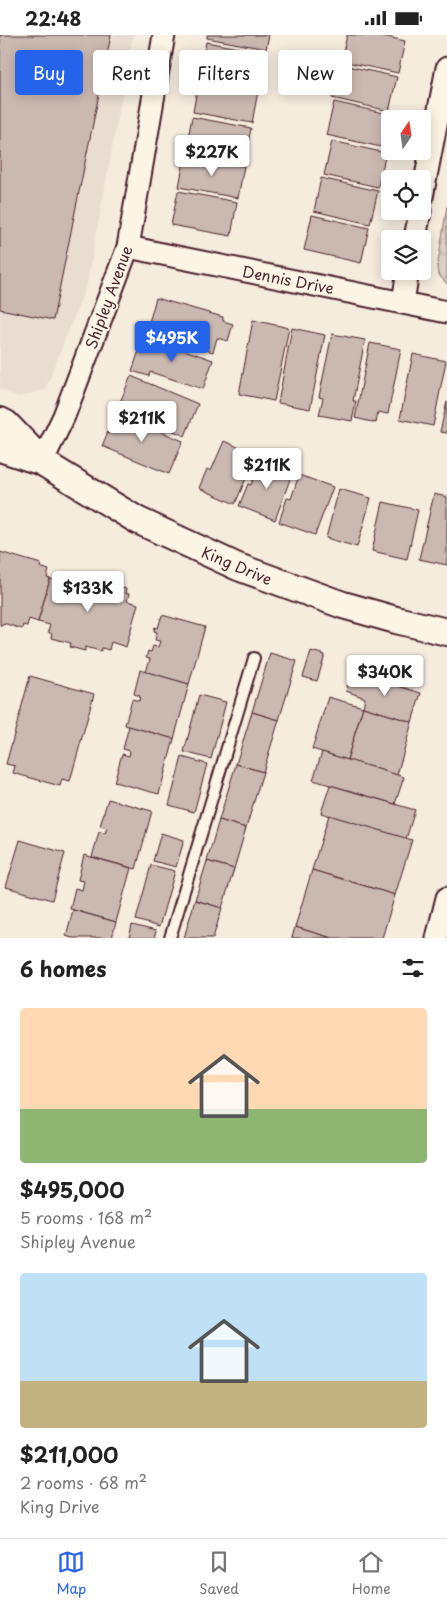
<!DOCTYPE html>
<meta charset="utf-8">
<style>
body{margin:0;font-family:"Playpen Sans",sans-serif;background:#f2f2f2;color:#222;height:100vh;display:flex;flex-direction:column;font-size:19px;white-space:nowrap}
*{box-sizing:border-box;margin:0}
p{font-size:16px;color:#767676}
.icon{flex:none;width:28px;height:28px;fill:none;stroke:currentColor;stroke-width:2;stroke-linecap:round;stroke-linejoin:round}
.map{position:relative;height:903px;overflow:hidden}
.sheet{display:flex;flex-direction:column;background:#fff;flex:1}
.sheet>*{flex:none}
.guide{position:absolute;left:15px;top:15px;width:418px;height:45px;display:flex;gap:10px}
.needle{width:32px;rotate:13deg}
.controls{position:absolute;left:381px;top:75px;display:grid;gap:10px}
.controls a{display:grid;place-items:center;width:50px;height:50px;border-radius:5px;background:#fff;box-shadow:0 2px 12px #0003;font-size:25px}
.price{position:absolute;translate:-50% -42px;padding:0 11px;border-radius:5px;background:#fff;color:#222;font-size:16px;line-height:32px;filter:drop-shadow(0 1px 2px #0008)}
.price::after{content:'';position:absolute;left:50%;top:30px;width:15px;height:11px;margin-left:-8px;background:inherit;clip-path:polygon(0 0,100% 0,50% 100%)}
.price.active{background:#2563eb;color:#fff}
ul{padding:0;list-style:none}
li{display:grid;align-content:center;gap:10px;height:265px;padding:0 20px}
li span{display:grid;place-items:center;height:155px;border-radius:5px;color:#555}
li>.icon{margin-inline-start:auto}
span .icon{width:90px;height:90px;fill:#fffc;stroke-width:1}
li b{font-size:21px}
h2{display:flex;justify-content:space-between;align-items:center;height:60px;padding:0 20px;font-size:21px}
.pill{padding:0 18px;border-radius:5px;background:#fff;box-shadow:0 2px 12px #0003;font-size:18px;line-height:45px}
.pill.active{background:#2563eb;color:#fff}
.status{display:flex;justify-content:space-between;align-items:center;height:35px;padding:0 25px;background:#fff;direction:ltr}
.status svg{height:14px;fill:currentColor}
.tab-bar{display:flex;justify-content:space-around;align-items:center;height:70px;border-top:1px solid #e0e0e0;background:#fff;font-size:14px;color:#767676}
.tab-bar a{display:grid;justify-items:center;gap:2px}
.tab-bar .active{color:#2563eb}
.map>svg:first-child{display:block}
.built{fill:#e8ddd0}
.grass{fill:url(#grass-tufts);stroke:#927678}
.building{fill:#cab9b1;stroke:#4a1f2b}
.lines{fill:none;stroke-linecap:round;stroke-linejoin:round}
.service-casing{stroke:#4a1f2b;stroke-width:14}
.minor-casing{stroke:#4a1f2b;stroke-width:25}
.tertiary-casing{stroke:#4a1f2b;stroke-width:30}
.service{stroke:#fcf5e5;stroke-width:10}
.minor{stroke:#fcf5e5;stroke-width:21}
.tertiary{stroke:#fcf5e5;stroke-width:26}
.labels{text-anchor:middle;dominant-baseline:central;stroke-width:4;stroke-linejoin:round;paint-order:stroke}
.street-label{font-size:15px;fill:#4a1f2b;stroke:#fcf5e5}
</style>
<div class="status"><b>22:48</b><svg viewBox="0 0 49 12"><path d="M0 12V9h3v3zM5 12V6h3v6zM10 12V3h3v9zM15 12V0h3v12zM26 1h20v11H26zM47 4h2v5h-2z"/></svg></div>
<div class="map">
<svg width="447" height="903" viewBox="0 0 447 903">
<defs>
<pattern id="grass-tufts" width="24" height="20" patternUnits="userSpaceOnUse" patternTransform="scale(1.25)"><rect width="24" height="20" fill="#dbcec4"/><path d="M3 7l-1-3M5 7V3M7 7l1-3M15 17l-1-3M17 17v-4M19 17l1-3" fill="none" stroke="#bdb0a9"/></pattern>
</defs>
<rect width="100%" height="100%" fill="#f5ecde"/>
<filter id="ink" filterUnits="userSpaceOnUse"><feTurbulence type="fractalNoise" baseFrequency=".02" numOctaves="2"/><feDisplacementMap in="SourceGraphic" scale="10" xChannelSelector="R" yChannelSelector="G"/><feConvolveMatrix kernelMatrix="1 2 1 2 8 2 1 2 1" color-interpolation-filters="sRGB"/></filter>
<g filter="url(#ink)">
<!-- built -->
<path class="built" d="M0 0H133L87 249 45 355 18 362 0 354Z"/>
<!-- grass -->
<path class="grass" d="M447 171V249L438 239 437 233Z"/>
<!-- building -->
<g class="building">
<path d="M0 0H111L53 285 0 274Z"/>
<path d="M207 0H269L266 14 207 3Z"/>
<path d="M347 0H379L405 6 398 38 341 26Z"/>
<path d="M206 7 265 18 259 51 200 40Z"/>
<path d="M339 29 397 42 389 76 332 63Z"/>
<path d="M199 44 258 56 252 88 193 77Z"/>
<path d="M334 67 388 79 381 112 326 100Z"/>
<path d="M192 82 251 93 245 126 186 114Z"/>
<path d="M332 106 386 118 378 152 324 140Z"/>
<path d="M185 120 244 131 238 163 179 152Z"/>
<path d="M321 143 378 156 370 189 314 176Z"/>
<path d="M178 156 237 167 231 201 171 190Z"/>
<path d="M312 180 369 193 361 228 304 215Z"/>
<path d="M156 263 223 282V286L233 289 228 306 217 303 213 317 146 298Z"/>
<path d="M253 285 289 293 274 366 239 359Z"/>
<path d="M292 293 325 300 310 374 278 368Z"/>
<path d="M332 299 365 305 353 366H356L352 386 319 380 323 363 319 362Z"/>
<path d="M144 301 213 325 203 354 150 337 149 341 132 336Z"/>
<path d="M370 308 401 314 388 379 378 377 376 388 355 383Z"/>
<path d="M413 319 446 326 433 391 400 384Z"/>
<path d="M131 341 198 369 185 401 118 372Z"/>
<path d="M447 367V398L440 397Z"/>
<path d="M116 378 183 406 169 439 102 411Z"/>
<path d="M224 406 256 420 235 469 199 453 207 434 211 436Z"/>
<path d="M261 424 293 436 275 485 239 471 248 449 251 450Z"/>
<path d="M299 440 333 452 315 500 279 487 287 463 291 464Z"/>
<path d="M339 454 371 463 357 512 326 503Z"/>
<path d="M434 459 447 462V530L419 524Z"/>
<path d="M383 467 418 475 407 524 372 516Z"/>
<path d="M0 517 41 529 40 532 49 535 47 543 50 544 38 587 29 584 27 591 23 590 22 594 3 588 2 590H0Z"/>
<path d="M70 539 103 546V548L126 554 125 558 129 559 127 566 138 569 126 612 111 607 109 615 102 613 101 616 85 612V616L70 612 71 608 51 603 52 599 48 597 50 590 38 587 50 544 57 546 59 540 68 542Z"/>
<path d="M162 580 205 592 189 649 146 637 150 624 146 623 148 616 151 617 153 611 158 612 160 606 155 605 157 597 154 596 155 592 158 593Z"/>
<path d="M311 616 325 620 317 646 303 642Z"/>
<path d="M270 618 297 626 279 685 252 677Z"/>
<path d="M140 635 189 649 174 704 125 690 132 664 139 666 140 661 134 659Z"/>
<path d="M352 637 421 658 412 687 363 672 365 663 346 656Z"/>
<path d="M30 641 94 659 70 746 62 744 60 751 13 738 15 731 6 729Z"/>
<path d="M199 660 226 667 211 724 184 717Z"/>
<path d="M328 662 363 672 347 725 312 714Z"/>
<path d="M363 672 412 687 397 740 347 725Z"/>
<path d="M252 677 279 685 263 737 236 729Z"/>
<path d="M129 691 174 704 159 759 114 747 122 719 129 721 130 716 123 714Z"/>
<path d="M322 717 404 742 395 769 313 745Z"/>
<path d="M182 722 207 729 194 777 169 770Z"/>
<path d="M236 729 263 737 246 793 219 785Z"/>
<path d="M330 750 415 775 406 804 321 778Z"/>
<path d="M108 764 152 776 136 834 92 822 99 797 105 798 107 793 100 791Z"/>
<path d="M329 780 412 805 395 860 312 835Z"/>
<path d="M219 785 246 793 234 834 207 826Z"/>
<path d="M161 798 184 805 176 832 153 826Z"/>
<path d="M20 805 65 818 52 865 6 852Z"/>
<path d="M84 820 131 833 116 887 70 874 75 853 82 855 84 846 78 845Z"/>
<path d="M207 826 234 834 222 873 195 865Z"/>
<path d="M151 830 175 836 159 892 136 885Z"/>
<path d="M312 835 395 860 382 903H332L295 892Z"/>
<path d="M195 865 222 873 213 903H184Z"/>
<path d="M73 875 116 887 112 903H72L66 901Z"/>
<path d="M132 890 156 896 154 903H129Z"/>
<path d="M295 892 332 903H292Z"/>
</g>
<g class="lines">
<!-- service casing -->
<g class="service-casing">
<path id="service" d="M170 903 254 623"/>
</g>
<!-- minor casing -->
<g class="minor-casing">
<g id="minor">
<path d="M422 162 447 33"/>
<path d="M415 204 420 176"/>
<path d="M128 212 447 277"/>
<path d="M403 267 408 236"/>
<path d="M42 427 64 381 128 212 164 0"/>
<path d="M437 903 447 863"/>
</g>
</g>
<!-- tertiary casing -->
<g class="tertiary-casing">
<g id="tertiary">
<path d="M0 386 6 389 40 424"/>
<path d="M0 413 42 427 137 485 238 532 343 570 396 585 447 597"/>
</g>
</g>
<!-- service -->
<use href="#service" class="service"/>
<!-- minor -->
<use href="#minor" class="minor"/>
<!-- tertiary -->
<use href="#tertiary" class="tertiary"/>
</g>
</g>
<g class="labels">
<!-- street labels -->
<g class="street-label">
<text transform="translate(288 244) rotate(11)">Dennis Drive</text>
<text transform="translate(108 262) rotate(-70)">Shipley Avenue</text>
<text transform="translate(237 530) rotate(23)">King Drive</text>
</g>
</g>
</svg>
<div class="controls">
<a><svg class="needle" viewBox="-14 -14 28 28"><path d="M0-13l5 13h-10z" fill="#e53935"/><path d="M0 13l5-13h-10z" fill="#767676"/></svg></a>
<a><svg class="icon" aria-label="locate" viewBox="0 0 24 24"><circle cx="12" cy="12" r="6"/><path d="M12 2v4M12 18v4M2 12h4M18 12h4"/></svg></a>
<a><svg class="icon" aria-label="layers" viewBox="0 0 24 24"><path d="M12 4l9 5-9 5-9-5zM3 14l9 5 9-5"/></svg></a>
</div>
<b class="price" style="left:212px;top:142px">$227K</b>
<b class="price active" style="left:172px;top:328px">$495K</b>
<b class="price" style="left:142px;top:408px">$211K</b>
<b class="price" style="left:267px;top:455px">$211K</b>
<b class="price" style="left:88px;top:578px">$133K</b>
<b class="price" style="left:385px;top:662px">$340K</b>
<div class="guide">
<a class="pill active">Buy</a>
<a class="pill">Rent</a>
<a class="pill">Filters</a>
<a class="pill">New</a>
</div>
</div>
<section class="sheet">
<h2>6 homes<svg class="icon" aria-label="filters" viewBox="0 0 24 24"><path d="M4 7h16M4 17h16"/><circle cx="9" cy="7" r="2"/><circle cx="15" cy="17" r="2"/></svg></h2>
<ul>
<li><span style="background:linear-gradient(#ffd9b3 65%,#8fb573 0)"><svg class="icon" aria-label="home" viewBox="0 0 24 24"><path d="M3 11l9-7 9 7M6 9v11h12V9"/></svg></span><div><b>$495,000</b><p>5 rooms · 168 m²</p><p>Shipley Avenue</p></div></li>
<li><span style="background:linear-gradient(#bfe0f5 70%,#c2b280 0)"><svg class="icon" aria-label="home" viewBox="0 0 24 24"><path d="M3 11l9-7 9 7M6 9v11h12V9"/></svg></span><div><b>$211,000</b><p>2 rooms · 68 m²</p><p>King Drive</p></div></li>
</ul>
</section>
<nav class="tab-bar">
<a class="active"><svg class="icon" aria-label="map" viewBox="0 0 24 24"><path d="M3 6l6-2 6 2 6-2v14l-6 2-6-2-6 2zM9 4v14M15 6v14"/></svg>Map</a>
<a><svg class="icon" aria-label="saved" viewBox="0 0 24 24"><path d="M7 4h10v16l-5-4-5 4z"/></svg>Saved</a>
<a><svg class="icon" aria-label="home" viewBox="0 0 24 24"><path d="M3 11l9-7 9 7M6 9v11h12V9"/></svg>Home</a>
</nav>
